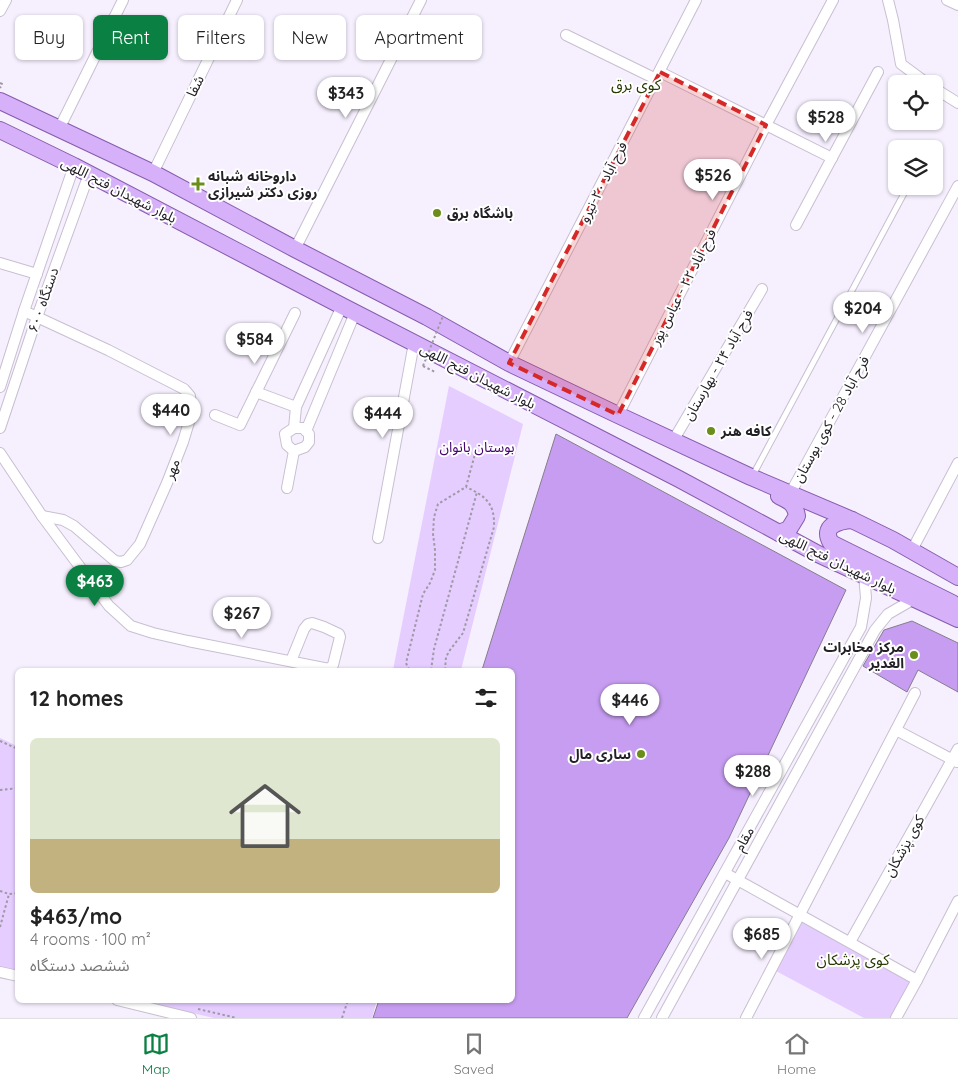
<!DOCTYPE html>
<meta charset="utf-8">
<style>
body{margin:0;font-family:Quicksand,"Noto Sans Arabic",sans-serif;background:#f6f6f6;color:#222;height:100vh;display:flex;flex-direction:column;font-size:19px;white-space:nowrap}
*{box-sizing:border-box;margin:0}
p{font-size:16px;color:#767676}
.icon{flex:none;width:28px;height:28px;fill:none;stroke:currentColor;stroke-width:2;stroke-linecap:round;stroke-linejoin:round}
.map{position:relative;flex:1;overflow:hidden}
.sheet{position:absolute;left:15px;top:668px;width:500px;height:335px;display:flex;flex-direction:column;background:#fff;border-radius:8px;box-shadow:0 1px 4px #0004}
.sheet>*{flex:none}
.guide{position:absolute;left:15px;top:15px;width:500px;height:45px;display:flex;gap:10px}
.tools{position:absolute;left:888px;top:75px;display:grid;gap:10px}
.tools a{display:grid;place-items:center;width:55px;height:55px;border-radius:8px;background:#fff;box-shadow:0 1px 4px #0004;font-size:25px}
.price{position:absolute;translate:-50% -42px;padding:0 11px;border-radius:18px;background:#fff;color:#222;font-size:16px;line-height:32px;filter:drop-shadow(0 1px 2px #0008)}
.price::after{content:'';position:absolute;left:50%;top:30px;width:15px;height:11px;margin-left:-8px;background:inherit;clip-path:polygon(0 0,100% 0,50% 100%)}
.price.current{background:#0b8043;color:#fff}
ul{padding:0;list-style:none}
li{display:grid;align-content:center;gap:10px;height:265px;padding:0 15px}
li+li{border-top:1px solid #e0e0e0}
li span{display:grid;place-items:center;height:155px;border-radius:8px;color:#555}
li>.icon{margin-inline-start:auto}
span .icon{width:90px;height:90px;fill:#fffc;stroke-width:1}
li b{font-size:21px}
h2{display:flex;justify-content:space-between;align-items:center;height:60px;padding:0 15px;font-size:21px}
.tag{padding:0 18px;border-radius:8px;background:#fff;box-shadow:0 1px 4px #0004;font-size:18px;line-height:45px}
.tag.current{background:#0b8043;color:#fff}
.tabs{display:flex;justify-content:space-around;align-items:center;height:70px;border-top:1px solid #e0e0e0;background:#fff;font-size:14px;color:#767676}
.tabs a{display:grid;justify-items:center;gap:2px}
.tabs .current{color:#0b8043}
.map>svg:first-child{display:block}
.green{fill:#e5cdff}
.building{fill:#c79df1;stroke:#857d8e}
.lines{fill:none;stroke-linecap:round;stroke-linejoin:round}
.service-casing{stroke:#c8bfd1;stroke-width:7}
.minor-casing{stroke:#c8bfd1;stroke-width:12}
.primary-casing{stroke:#865cad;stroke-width:18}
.path{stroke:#9e99a4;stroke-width:2;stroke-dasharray:2.5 2.5;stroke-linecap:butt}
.service{stroke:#fff;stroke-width:5}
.minor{stroke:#fff;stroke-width:10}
.primary{stroke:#d6b1f9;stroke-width:16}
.path-bridge{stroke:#9e99a4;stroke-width:2;stroke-dasharray:2.5 2.5;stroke-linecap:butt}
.marked{fill:#d62828;fill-opacity:0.2;stroke:#d62828;stroke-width:4;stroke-dasharray:10 6;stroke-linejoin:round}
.poi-dot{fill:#6a8e19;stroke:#fff;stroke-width:2}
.labels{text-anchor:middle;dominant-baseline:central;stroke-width:4;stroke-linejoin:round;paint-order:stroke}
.street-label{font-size:14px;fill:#242027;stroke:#fff}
.poi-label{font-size:14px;font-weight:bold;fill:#242027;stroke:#fff;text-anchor:start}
.park-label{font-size:14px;fill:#45046b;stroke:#fff}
.neighbourhood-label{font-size:15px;fill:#273800;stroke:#fff}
</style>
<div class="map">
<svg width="958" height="1018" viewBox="0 0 958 1018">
<rect width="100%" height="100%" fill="#f6effe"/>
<!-- green -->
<g class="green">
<path d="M449 386 523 424 461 670H393Z"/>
<path d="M0 738 17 746V973L0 969Z"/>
<path d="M804 917 917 980 896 1018H864L776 971Z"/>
<path d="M136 1000H377L372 1018H214Z"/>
</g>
<!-- building -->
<g class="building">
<path d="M556 434 846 590 729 838 627 1018H373L379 1000H512V670H482Z"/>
<path d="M912 621 958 643V692L918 670 907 692 863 666 884 630Z"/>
</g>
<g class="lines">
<!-- service casing -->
<g class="service-casing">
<path id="service" d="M753 475 908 186"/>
</g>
<!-- minor casing -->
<g class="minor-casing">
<g id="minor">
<path d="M888 0 893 20 901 64 928 84"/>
<path d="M947 0 958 5"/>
<path d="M0 11 6 0"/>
<path d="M566 35 656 79"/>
<path d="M660 72 832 158"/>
<path d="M934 88 958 103"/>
<path d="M59 129 123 0"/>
<path d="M153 173 237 0"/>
<path d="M796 225 878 72"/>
<path d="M295 249 421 0"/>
<path d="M0 263 37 274"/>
<path d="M24 311 108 350 184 389 190 396 192 412 183 442 167 483 140 544 127 560 121 562 115 561 74 526 63 520 42 516"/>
<path d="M509 363 696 0"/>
<path d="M0 387 24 311 74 166"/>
<path d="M256 392 296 407"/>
<path d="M215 415 240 425 295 313"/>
<path d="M618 415 766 125 833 0"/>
<path d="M0 428 37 317 89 174"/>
<path d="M294 428 296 407 342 306"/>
<path d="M294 428H303L309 434V442L305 447 294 451 287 445 285 434Z"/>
<path d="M306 431 355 313"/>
<path d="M673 441 762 289"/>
<path d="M0 453 42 516 109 606 131 626 153 633 188 641 329 669 333 665 340 637 339 634 324 627 312 623 308 624 304 629 291 661"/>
<path d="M287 488 294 451"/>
<path d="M790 494 958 186"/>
<path d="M378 538 414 343"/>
<path d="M912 550 958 463"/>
<path d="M896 730 957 762"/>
<path d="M725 873 917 980 896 1018"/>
<path d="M850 942 958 749"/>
<path d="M0 972 18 976"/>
<path d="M917 980 958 901"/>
<path d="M117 1000 191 1018"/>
<path d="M644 1018 861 627 866 598 864 574"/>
<path d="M662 1018 875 630 888 614 914 599"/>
<path d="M746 1018 915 693"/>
</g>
</g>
<!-- primary casing -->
<g class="primary-casing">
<g id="primary">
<path d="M0 101 153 173 295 249 427 317 509 363 618 415 751 477 852 520 893 540 958 577"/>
<path d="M0 130 74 166 342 306 679 479 818 554 958 619"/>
<path d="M852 520C838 521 821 526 831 543L952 603 958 608"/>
<path d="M779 533 789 529 797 516C795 504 790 501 779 496"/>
</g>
</g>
<!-- path -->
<g class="path">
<path d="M0 83 2 84 0 88"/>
<path d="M423 366 435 372 436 371"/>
<path d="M409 670 406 663 423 594 430 583 435 570V550L433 534 434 517 438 504 466 487 475 454"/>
<path d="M431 670 434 649 477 492"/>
<path d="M445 670 446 657 450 650 463 633 494 527C495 504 486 496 466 487"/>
<path d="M0 741 18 749"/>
<path d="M0 790 18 788"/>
<path d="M0 891 9 894 18 893"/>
<path d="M0 927 9 894"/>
<path d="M198 1009 237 1018"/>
<path d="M342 1018 348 1000"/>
</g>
<!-- service -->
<use href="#service" class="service"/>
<!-- minor -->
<use href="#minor" class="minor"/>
<!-- primary -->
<use href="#primary" class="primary"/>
<!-- path-bridge -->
<path class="path-bridge" d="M423 366 443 316"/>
</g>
<!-- marked area -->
<path class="marked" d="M660 72 766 125 618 415 509 363Z"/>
<!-- markers -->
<g class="poi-dot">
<path d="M195.5 176.5h5v5h5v5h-5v5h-5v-5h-5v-5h5z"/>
<circle cx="437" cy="213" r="5"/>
<circle cx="711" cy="431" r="5"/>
<circle cx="914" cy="655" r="5"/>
<circle cx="641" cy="754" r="5"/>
</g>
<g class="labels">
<!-- street labels -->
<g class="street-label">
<text transform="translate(195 86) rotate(-64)">شفا</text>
<text transform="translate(603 182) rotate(-63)">فرح آباد ۲۰-نیرو</text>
<text transform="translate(119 190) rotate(27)">بلوار شهیدان فتح اللهی</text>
<text transform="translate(683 287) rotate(-63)">فرح آباد ۲۲ - عباس پور</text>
<text transform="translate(43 300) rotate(-71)">۶۰۰ دستگاه</text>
<text transform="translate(718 365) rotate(-60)">فرح آباد ۲۴ - بهارستان</text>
<text transform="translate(478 376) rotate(27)">بلوار شهیدان فتح اللهی</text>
<text transform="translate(831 419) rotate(-61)">فرح آباد 28 - کوی بوستان</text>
<text transform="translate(172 469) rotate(-69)">مهر</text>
<text transform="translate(838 562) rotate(26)">بلوار شهیدان فتح اللهی</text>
<text transform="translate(744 839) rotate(-61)">مقام</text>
<text transform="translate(904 846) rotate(-61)">کوی پزشکان</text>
</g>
<!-- poi labels -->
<g class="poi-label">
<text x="208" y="176">داروخانه شبانه<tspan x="208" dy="16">روزی دکتر شیرازی</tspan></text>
<text x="447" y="213">باشگاه برق</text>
<text x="721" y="431">کافه هنر</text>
<text x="904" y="647" text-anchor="end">مرکز مخابرات<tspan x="904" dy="16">الغدیر</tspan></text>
<text x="631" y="754" text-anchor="end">ساری مال</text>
</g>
<!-- park labels -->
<g class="park-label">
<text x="477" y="447">بوستان بانوان</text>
</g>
<!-- neighbourhood labels -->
<g class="neighbourhood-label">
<text x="636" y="84">کوی برق</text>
<text x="853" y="959">کوی پزشکان</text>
</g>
</g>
</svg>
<div class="tools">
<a><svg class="icon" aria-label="locate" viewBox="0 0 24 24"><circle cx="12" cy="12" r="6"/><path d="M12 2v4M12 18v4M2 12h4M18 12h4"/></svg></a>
<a><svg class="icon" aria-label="layers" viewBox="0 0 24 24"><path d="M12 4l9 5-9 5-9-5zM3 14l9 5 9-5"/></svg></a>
</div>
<b class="price" style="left:346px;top:119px">$343</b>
<b class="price" style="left:826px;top:143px">$528</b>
<b class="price" style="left:713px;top:201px">$526</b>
<b class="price" style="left:863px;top:334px">$204</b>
<b class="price" style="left:255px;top:365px">$584</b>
<b class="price" style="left:171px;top:436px">$440</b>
<b class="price" style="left:383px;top:439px">$444</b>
<b class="price current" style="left:95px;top:607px">$463</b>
<b class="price" style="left:242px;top:639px">$267</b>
<b class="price" style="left:630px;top:726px">$446</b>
<b class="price" style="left:753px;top:797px">$288</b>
<b class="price" style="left:762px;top:960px">$685</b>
<div class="guide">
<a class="tag">Buy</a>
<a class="tag current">Rent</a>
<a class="tag">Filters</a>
<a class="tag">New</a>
<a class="tag">Apartment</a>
</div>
<section class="sheet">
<h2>12 homes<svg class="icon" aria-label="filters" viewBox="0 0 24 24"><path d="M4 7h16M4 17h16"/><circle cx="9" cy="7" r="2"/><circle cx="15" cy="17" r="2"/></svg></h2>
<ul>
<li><span style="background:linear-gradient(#dfe7d0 65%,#c2b280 0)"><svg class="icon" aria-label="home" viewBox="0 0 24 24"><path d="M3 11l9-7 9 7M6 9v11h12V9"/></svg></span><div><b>$463/mo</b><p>4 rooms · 100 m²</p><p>ششصد دستگاه</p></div></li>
</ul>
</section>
</div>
<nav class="tabs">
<a class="current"><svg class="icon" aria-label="map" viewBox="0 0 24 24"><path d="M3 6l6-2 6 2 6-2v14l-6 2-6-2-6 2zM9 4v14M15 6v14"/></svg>Map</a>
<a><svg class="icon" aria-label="saved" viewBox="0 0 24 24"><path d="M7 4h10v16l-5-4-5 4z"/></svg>Saved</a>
<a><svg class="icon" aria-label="home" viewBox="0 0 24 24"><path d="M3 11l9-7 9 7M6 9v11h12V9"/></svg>Home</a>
</nav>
